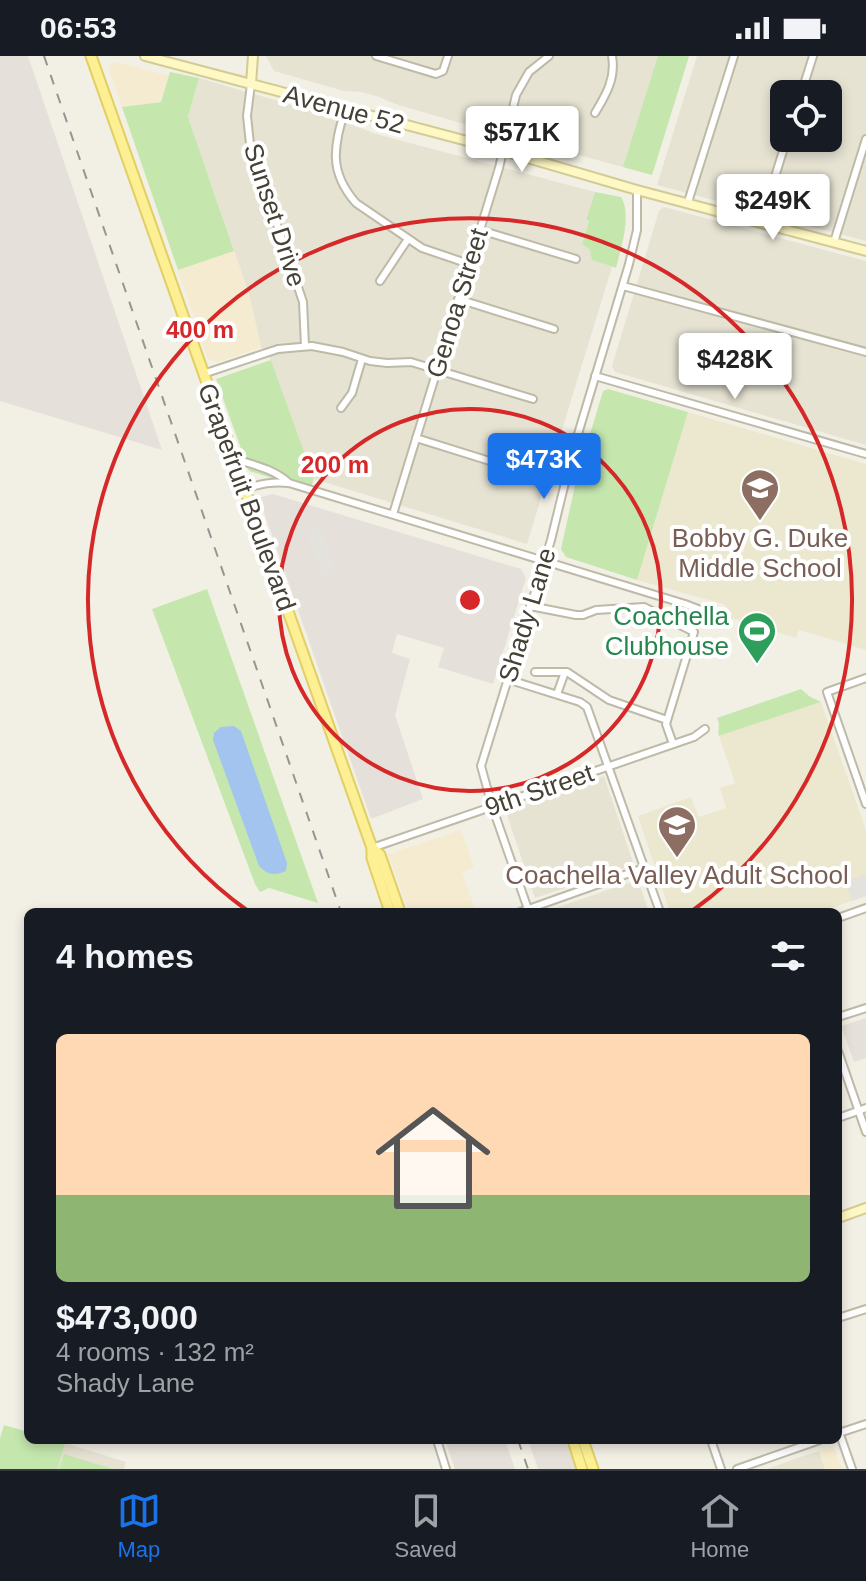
<!DOCTYPE html>
<meta charset="utf-8">
<style>
body{margin:0;font-family:Helvetica,sans-serif;background:#242831;color:#f1f3f6;height:100vh;display:flex;flex-direction:column;font-size:30px;white-space:nowrap}
*{box-sizing:border-box;margin:0}
p{font-size:26px;color:#9ea1a6}
.icon{flex:none;width:44px;height:44px;fill:none;stroke:currentColor;stroke-width:2;stroke-linecap:round;stroke-linejoin:round}
.map{position:relative;flex:1;overflow:hidden}
.drawer{position:absolute;left:24px;top:852px;width:818px;height:536px;display:flex;flex-direction:column;background:#171b24;border-radius:12px;box-shadow:0 4px 12px #0003}
.drawer>*{flex:none}
.controls{position:absolute;left:770px;top:24px;display:grid;gap:16px}
.controls a{display:grid;place-items:center;width:72px;height:72px;border-radius:12px;background:#171b24;box-shadow:0 4px 12px #0003;font-size:40px}
.price{position:absolute;translate:-50% -68px;padding:0 18px;border-radius:8px;background:#fff;color:#222;font-size:26px;line-height:52px;filter:drop-shadow(0 2px 4px #0008)}
.price::after{content:'';position:absolute;left:50%;top:48px;width:24px;height:18px;margin-left:-12px;background:inherit;clip-path:polygon(0 0,100% 0,50% 100%)}
.price.selected{background:#1a73e8;color:#fff}
ul{padding:0;list-style:none}
li{display:grid;align-content:center;gap:16px;height:424px;padding:0 32px}
li span{display:grid;place-items:center;height:248px;border-radius:12px;color:#555}
li>.icon{margin-inline-start:auto}
span .icon{width:144px;height:144px;fill:#fffc;stroke-width:1}
li b{font-size:34px}
h2{display:flex;justify-content:space-between;align-items:center;height:96px;padding:0 32px;font-size:34px}
.status{display:flex;justify-content:space-between;align-items:center;height:56px;padding:0 40px;background:#171b24;direction:ltr}
.status svg{height:22px;fill:currentColor}
.tabs{display:flex;justify-content:space-around;align-items:center;height:112px;border-top:2px solid #363941;background:#171b24;font-size:22px;color:#9ea1a6}
.tabs a{display:grid;justify-items:center;gap:4px}
.tabs .selected{color:#1a73e8}
.map>svg:first-child{display:block}
.residential{fill:#e6e3d3;fill-rule:evenodd}
.commercial{fill:#f4ebd0}
.industrial{fill:#e5e1da}
.education{fill:#ece8cf}
.green{fill:#c5e7ae}
.parking{fill:#e3e2dd}
.water{fill:#a2c4ef}
.lines{fill:none;stroke-linecap:round;stroke-linejoin:round}
.street-casing{stroke:#bebaa8;stroke-width:10}
.secondary-casing{stroke:#d2cb96;stroke-width:12}
.primary-casing{stroke:#e2cf64;stroke-width:13}
.street{stroke:#fff;stroke-width:6}
.secondary{stroke:#fef8c4;stroke-width:8}
.primary{stroke:#fdef94;stroke-width:9}
.rail{stroke:#959595;stroke-width:2;stroke-dasharray:10 10;stroke-linecap:butt}
.ring{fill:none;stroke:#d62828;stroke-width:4}
.labels{text-anchor:middle;dominant-baseline:central;stroke-width:8;stroke-linejoin:round;paint-order:stroke}
.street-label{font-size:26px;fill:#454135;stroke:#fff}
.education-label{font-size:26px;fill:#785e54;stroke:#fff}
.leisure-label{font-size:26px;fill:#27864d;stroke:#fff;text-anchor:end}
.centre{fill:#d62828;stroke:#fff;stroke-width:4}
.ring-label{font-size:24px;text-anchor:middle;font-weight:bold;fill:#d62828;stroke:#fff;stroke-width:8;stroke-linejoin:round;paint-order:stroke}
</style>
<div class="status"><b>06:53</b><svg viewBox="0 0 49 12"><path d="M0 12V9h3v3zM5 12V6h3v6zM10 12V3h3v9zM15 12V0h3v12zM26 1h20v11H26zM47 4h2v5h-2z"/></svg></div>
<div class="map">
<svg width="866" height="1413" viewBox="0 0 866 1413">
<rect width="100%" height="100%" fill="#f2f0e5"/>
<!-- residential -->
<g class="residential">
<path d="M266 0H689L652 119 546 90 547 87 543 85V81L516 74 472 62 467 69 395 48 379 41 362 36 344 35 274 15Z"/>
<path d="M697 0H866V185L657 129ZM784 38H828V82H784Z"/>
<path d="M199 22 329 60 376 78 595 136 586 164 589 165 582 188 590 194 593 204 612 211 527 488 314 423 271 304 261 291 249 238 188 61Z"/>
<path d="M664 151 866 205V389L615 316 612 310 659 155Z"/>
<path d="M604 720 634 809 535 842 506 756Z"/>
<path d="M634 825 639 827 649 856H544Z"/>
<path d="M65 1387 126 1406 124 1413H58Z"/>
<path d="M819 1395 825 1413H768L794 1403Z"/>
</g>
<!-- commercial -->
<g class="commercial">
<path d="M117 6 169 20 161 46 122 51 109 13 111 8Z"/>
<path d="M234 195 249 238 261 291 218 306 208 303 178 214Z"/>
<path d="M461 774 474 811 462 816 476 856H409L388 798Z"/>
<path d="M833 1390 842 1413H825L819 1395Z"/>
</g>
<!-- industrial -->
<g class="industrial">
<path d="M0 0H28L162 394 0 345Z"/>
<path d="M273 438 521 513 526 522 493 628 438 611 444 592 397 578 392 597 410 603 395 659 423 743 371 763 260 445 261 441Z"/>
<path d="M866 962V1002L854 1006 841 970Z"/>
<path d="M445 1384H505L515 1413H455Z"/>
<path d="M528 1384H569L579 1413H538Z"/>
</g>
<!-- education -->
<g class="education">
<path d="M688 356 866 408V594L799 574 796 582 731 562 732 557 723 548 637 524Z"/>
<path d="M821 646 866 774V840L820 856H670L638 760 691 741 699 761 726 752 720 732 735 727 719 680Z"/>
</g>
<!-- green -->
<g class="green">
<path d="M658 0H689L652 119 623 111Z"/>
<path d="M170 16 199 22 188 61 234 195 178 214 122 51 161 46Z"/>
<path d="M595 136 621 141C632 158 621 193 616 212L592 204 590 194 582 188 589 165 586 164Z"/>
<path d="M271 304 314 423 310 434 249 415 216 323Z"/>
<path d="M608 333 688 356 637 524 566 501 561 493 576 425 603 335Z"/>
<path d="M207 533 318 847 269 832 260 836 255 828 152 553Z"/>
<path d="M801 633 809 640 821 646 719 680C717 674 721 669 717 662Z"/>
<path d="M4 1369 28 1376V1384H54L65 1387 58 1413H0V1382Z"/>
<path d="M64 1398 113 1413H59Z"/>
</g>
<!-- parking -->
<g class="parking">
<path d="M321 473 335 514 322 518 307 477Z"/>
<path d="M866 818V840L852 845 845 825Z"/>
</g>
<!-- water -->
<path class="water" d="M234 670 241 675 287 807 286 815C274 820 268 819 259 810L213 684 214 677 221 671Z"/>
<g class="lines">
<!-- street casing -->
<g class="street-casing">
<g id="street">
<path d="M376 0 436 18 443 15 448 0"/>
<path d="M251 28 247 60 250 88 303 246 305 290"/>
<path d="M801 38 813 0"/>
<path d="M345 53C334 91 328 115 356 147L422 192 469 208"/>
<path d="M595 57C606 39 616 22 612 0"/>
<path d="M688 146 734 0"/>
<path d="M761 166 787 82"/>
<path d="M480 174 576 203"/>
<path d="M834 186 866 83"/>
<path d="M380 225 408 183"/>
<path d="M623 230 866 296"/>
<path d="M458 243 554 273"/>
<path d="M203 318 278 293 312 290 343 296 370 305 387 307 411 306 533 343"/>
<path d="M595 320 866 398"/>
<path d="M341 352 352 337 362 303"/>
<path d="M416 382 512 412"/>
<path d="M235 403C254 409 274 413 289 427"/>
<path d="M244 433C260 428 273 425 289 427L685 548 716 560"/>
<path d="M393 458 499 112 516 39 529 16 549 0"/>
<path d="M530 550 576 559H583L596 554 644 551 694 576 666 668 673 688"/>
<path d="M535 616H567L609 644 667 664"/>
<path d="M866 622 827 636 866 748"/>
<path d="M507 623 580 646 587 651 660 856"/>
<path d="M557 638 565 616"/>
<path d="M372 792 694 681 705 673"/>
<path d="M520 856 644 812"/>
<path d="M529 856 492 750 481 710 551 484 572 398 629 208 637 174V134"/>
<path d="M838 862 866 852"/>
<path d="M838 961 866 952"/>
<path d="M838 995 866 1076"/>
<path d="M838 1062 866 1052"/>
<path d="M838 1262 866 1253"/>
<path d="M838 1373 852 1413"/>
<path d="M839 1377 866 1368"/>
<path d="M437 1384 446 1413"/>
<path d="M711 1384 721 1413"/>
<path d="M737 1413 820 1384"/>
</g>
</g>
<!-- secondary casing -->
<g class="secondary-casing">
<g id="secondary">
<path d="M145 0 490 91 637 134 866 195"/>
<path d="M251 28 253 0"/>
<path d="M838 1162 866 1152"/>
</g>
</g>
<!-- primary casing -->
<g class="primary-casing">
<g id="primary">
<path d="M91 0 372 792V802L390 856"/>
<path d="M372 792 380 799 400 856"/>
<path d="M573 1384 582 1413"/>
<path d="M583 1384 593 1413"/>
</g>
</g>
<!-- street -->
<use href="#street" class="street"/>
<!-- secondary -->
<use href="#secondary" class="secondary"/>
<!-- primary -->
<use href="#primary" class="primary"/>
<!-- rail -->
<g class="rail">
<path d="M44 0 341 856"/>
<path d="M518 1384 528 1413"/>
</g>
</g>
<!-- distance rings -->
<g class="ring">
<circle cx="470" cy="544" r="191"/>
<path d="M248 855A382 382 0 1 1 692 855"/>
</g>
<!-- icons -->
<defs>
<g id="school-pin" transform="scale(2)"><path d="M0 17L-7.5 6A9.5 9.5 0 1 1 7.5 6Z" fill="#8d6e63" stroke="#fff"/><path d="M0-5L7-2L0 1L-7-2ZM-4 1L0 2.5L4 1V4Q0 6-4 4Z" fill="#fff"/></g>
<g id="stadium-pin" transform="scale(2)"><path d="M0 17L-7.5 6A9.5 9.5 0 1 1 7.5 6Z" fill="#2e9e5b" stroke="#fff"/><path d="M0-5a6.5 5 0 1 0 0 10a6.5 5 0 1 0 0-10ZM-3.5-1.8h7v3.6h-7Z" fill="#fff"/></g>
</defs>
<g fill-rule="evenodd">
<use href="#school-pin" x="760" y="432"/>
<use href="#stadium-pin" x="757" y="575"/>
<use href="#school-pin" x="677" y="769"/>
</g>
<g class="labels">
<!-- street labels -->
<g class="street-label">
<text transform="translate(344 53) rotate(15)">Avenue 52</text>
<text transform="translate(275 159) rotate(72)">Sunset Drive</text>
<text transform="translate(457 247) rotate(-73)">Genoa Street</text>
<text transform="translate(247 441) rotate(70)">Grapefruit Boulevard</text>
<text transform="translate(527 559) rotate(-73)">Shady Lane</text>
<text transform="translate(539 734) rotate(-19)">9th Street</text>
</g>
<!-- education labels -->
<g class="education-label">
<text x="760" y="482">Bobby G. Duke<tspan x="760" dy="30">Middle School</tspan></text>
<text x="677" y="819">Coachella Valley Adult School</text>
</g>
<!-- leisure labels -->
<g class="leisure-label">
<text x="729" y="560">Coachella<tspan x="729" dy="30">Clubhouse</tspan></text>
</g>
</g>
<circle cx="470" cy="544" r="12" class="centre"/>
<g class="ring-label">
<text x="200" y="282">400 m</text>
<text x="335" y="417">200 m</text>
</g>
</svg>
<div class="controls">
<a><svg class="icon" aria-label="locate" viewBox="0 0 24 24"><circle cx="12" cy="12" r="6"/><path d="M12 2v4M12 18v4M2 12h4M18 12h4"/></svg></a>
</div>
<b class="price" style="left:522px;top:118px">$571K</b>
<b class="price" style="left:773px;top:186px">$249K</b>
<b class="price" style="left:735px;top:345px">$428K</b>
<b class="price selected" style="left:544px;top:445px">$473K</b>
<section class="drawer">
<h2>4 homes<svg class="icon" aria-label="filters" viewBox="0 0 24 24"><path d="M4 7h16M4 17h16"/><circle cx="9" cy="7" r="2"/><circle cx="15" cy="17" r="2"/></svg></h2>
<ul>
<li><span style="background:linear-gradient(#ffd9b3 65%,#8fb573 0)"><svg class="icon" aria-label="home" viewBox="0 0 24 24"><path d="M3 11l9-7 9 7M6 9v11h12V9"/></svg></span><div><b>$473,000</b><p>4 rooms · 132 m²</p><p>Shady Lane</p></div></li>
</ul>
</section>
</div>
<nav class="tabs">
<a class="selected"><svg class="icon" aria-label="map" viewBox="0 0 24 24"><path d="M3 6l6-2 6 2 6-2v14l-6 2-6-2-6 2zM9 4v14M15 6v14"/></svg>Map</a>
<a><svg class="icon" aria-label="saved" viewBox="0 0 24 24"><path d="M7 4h10v16l-5-4-5 4z"/></svg>Saved</a>
<a><svg class="icon" aria-label="home" viewBox="0 0 24 24"><path d="M3 11l9-7 9 7M6 9v11h12V9"/></svg>Home</a>
</nav>
